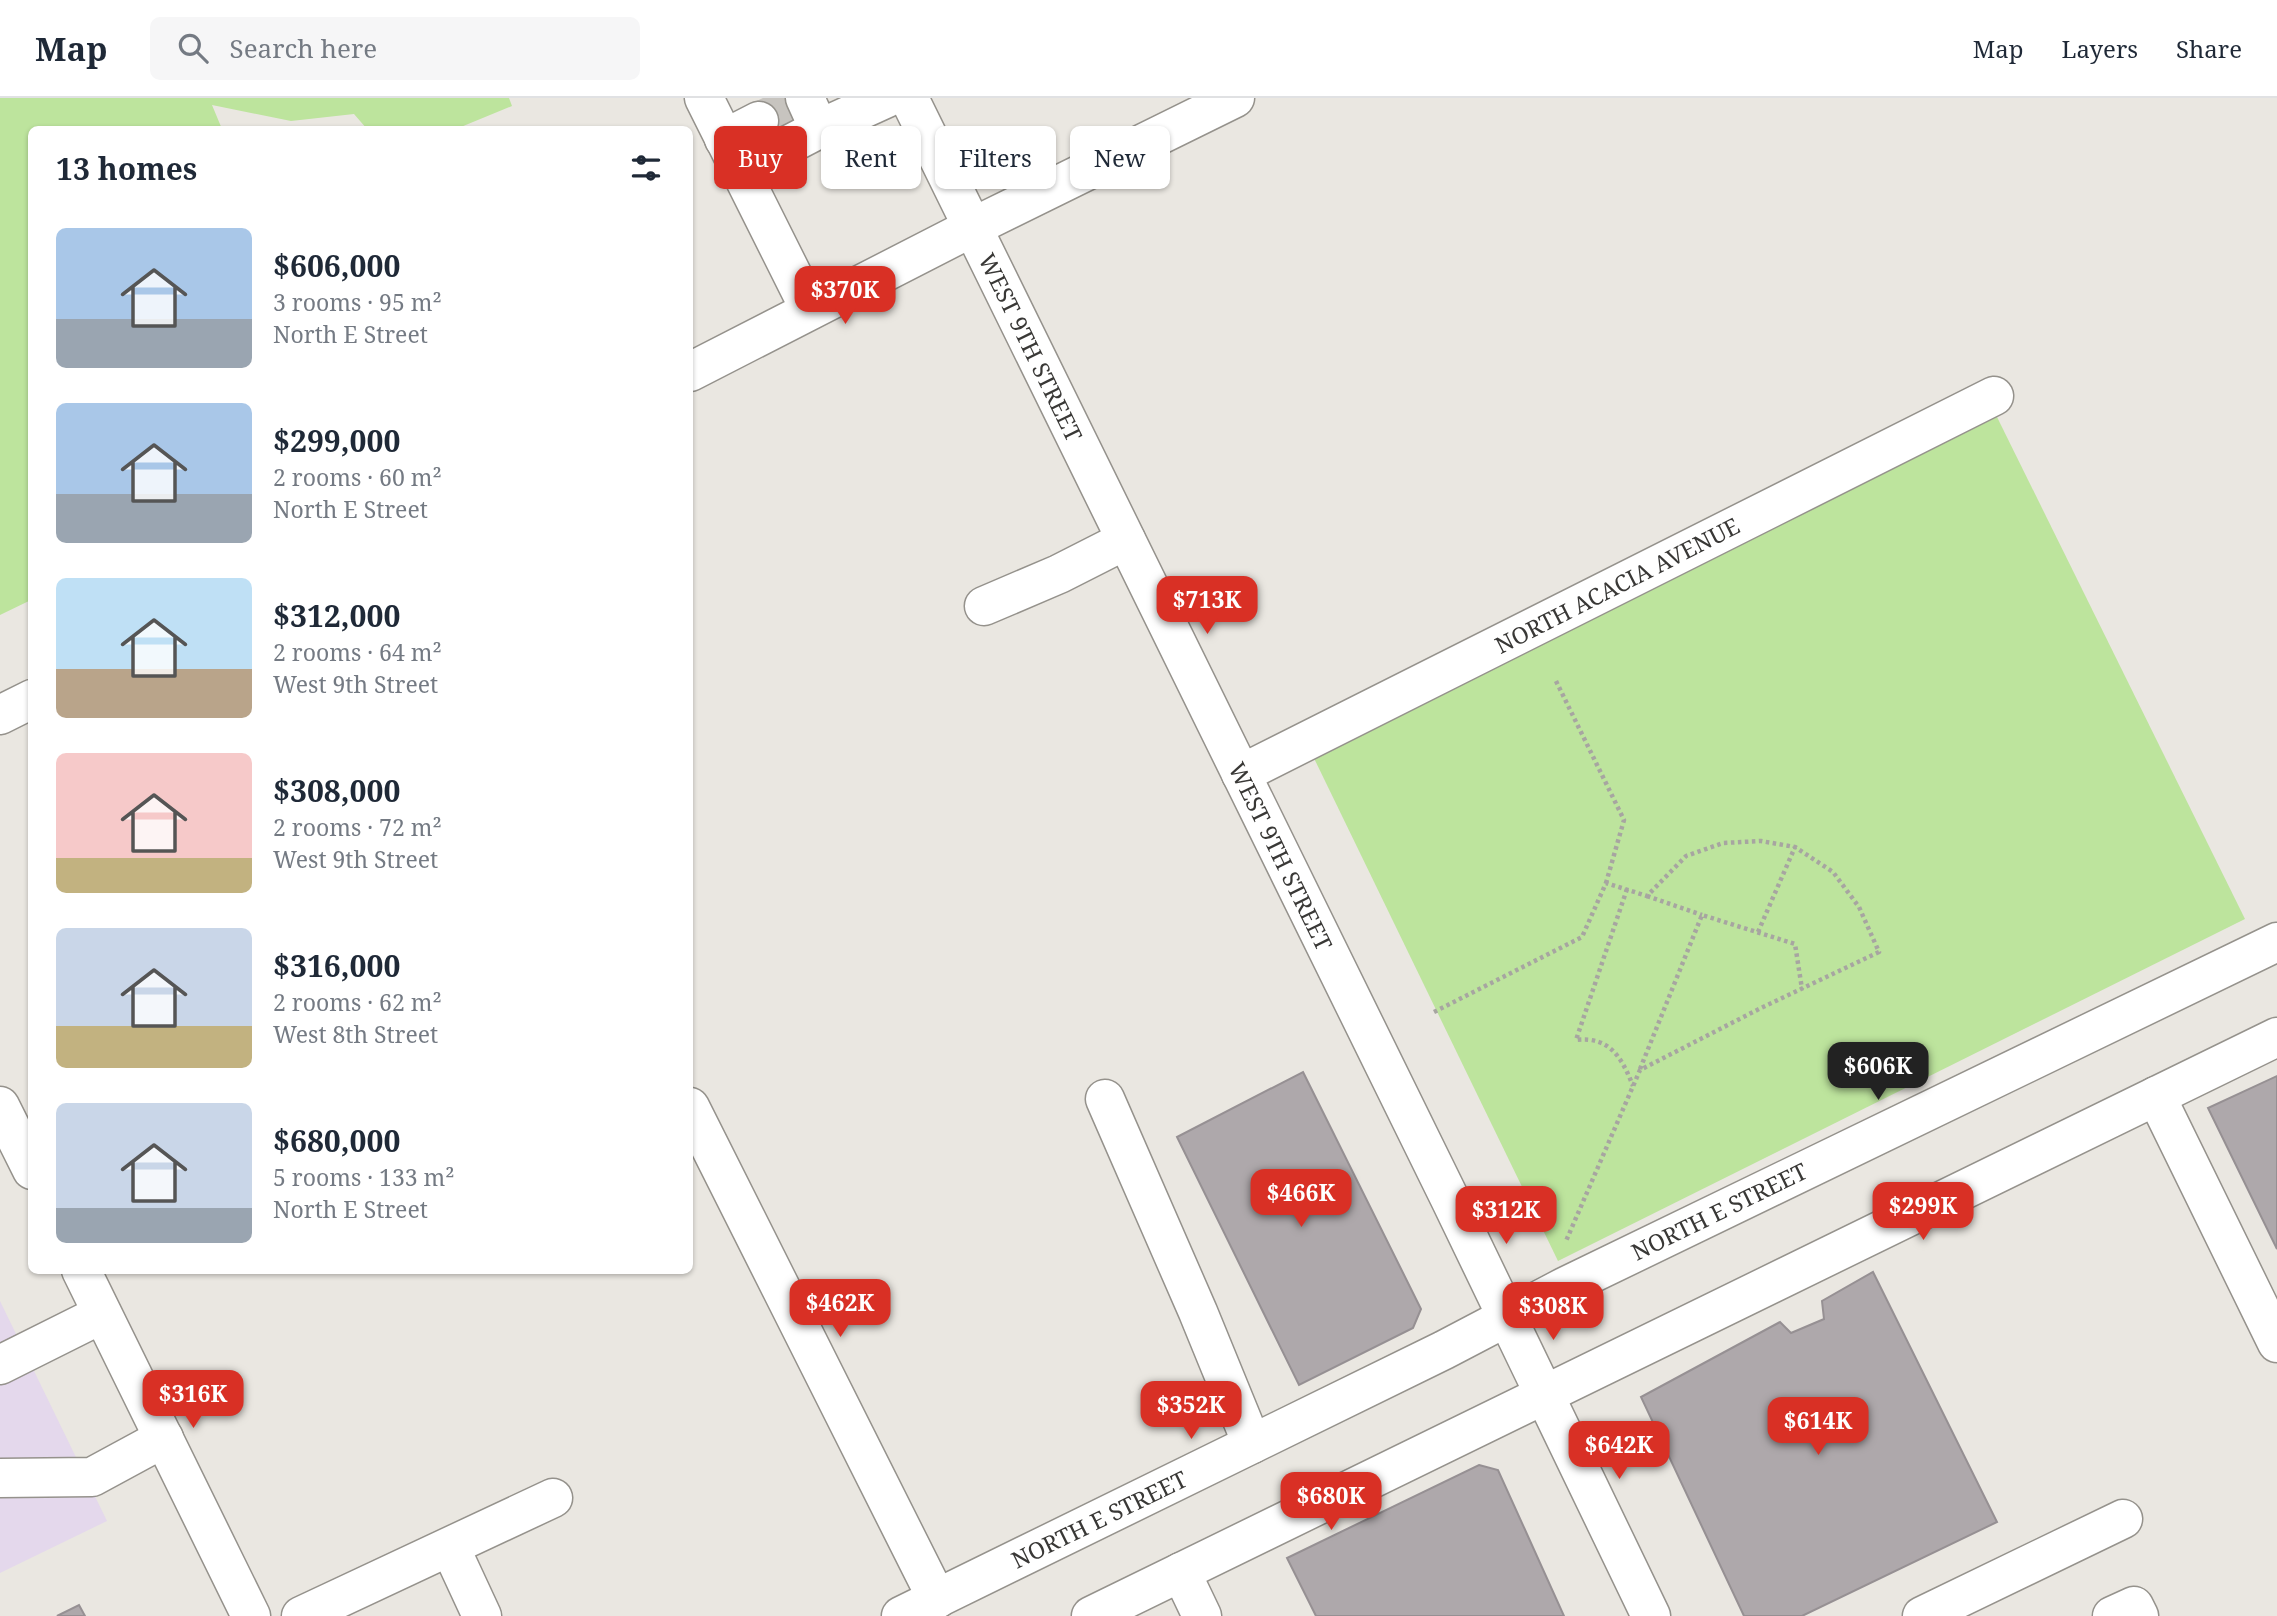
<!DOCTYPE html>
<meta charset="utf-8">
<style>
body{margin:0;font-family:"Noto Serif",serif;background:#f6f6f7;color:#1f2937;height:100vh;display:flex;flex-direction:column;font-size:26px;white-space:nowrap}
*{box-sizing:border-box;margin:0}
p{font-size:23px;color:#747a83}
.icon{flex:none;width:38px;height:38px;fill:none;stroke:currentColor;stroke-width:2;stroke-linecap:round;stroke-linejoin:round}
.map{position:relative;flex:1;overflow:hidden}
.details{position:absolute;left:28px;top:28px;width:665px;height:1148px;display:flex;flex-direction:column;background:#fff;border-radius:10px;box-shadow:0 2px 5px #0004}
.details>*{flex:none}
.guide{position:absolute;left:714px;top:28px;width:665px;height:63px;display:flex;gap:14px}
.price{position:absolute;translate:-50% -60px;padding:0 16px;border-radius:14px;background:#d93025;color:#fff;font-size:23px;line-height:46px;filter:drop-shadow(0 2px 4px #0008)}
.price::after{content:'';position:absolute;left:50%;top:42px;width:21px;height:16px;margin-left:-10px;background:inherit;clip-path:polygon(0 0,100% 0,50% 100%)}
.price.selected{background:#222;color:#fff}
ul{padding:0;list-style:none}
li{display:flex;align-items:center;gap:21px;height:175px;padding:0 28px}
li span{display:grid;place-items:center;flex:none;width:196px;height:140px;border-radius:10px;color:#555}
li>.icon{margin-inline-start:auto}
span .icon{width:84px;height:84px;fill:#fffc;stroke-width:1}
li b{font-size:30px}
h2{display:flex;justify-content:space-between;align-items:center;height:84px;padding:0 28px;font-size:30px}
.chip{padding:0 24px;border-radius:10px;background:#fff;box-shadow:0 2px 5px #0004;font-size:24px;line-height:63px}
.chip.selected{background:#d93025;color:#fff}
header{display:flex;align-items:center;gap:42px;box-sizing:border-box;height:98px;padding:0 35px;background:#fff;border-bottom:2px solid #e0e1e3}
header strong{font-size:33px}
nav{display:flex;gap:38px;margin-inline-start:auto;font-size:24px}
.search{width:490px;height:63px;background:#f6f6f7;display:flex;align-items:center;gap:18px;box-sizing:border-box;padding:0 24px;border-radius:10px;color:#747a83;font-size:26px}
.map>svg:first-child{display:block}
.education{fill:#e4d8ec}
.green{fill:#bde49d}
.building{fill:#aea8ab;stroke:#969093;stroke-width:2}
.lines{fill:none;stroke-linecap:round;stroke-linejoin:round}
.minor-tunnel{stroke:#c7c4bf;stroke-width:38;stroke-dasharray:38 19;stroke-linecap:butt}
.minor-casing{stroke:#95928c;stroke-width:41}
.major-casing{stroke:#95928c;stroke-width:41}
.path{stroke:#a7a5a1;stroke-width:4.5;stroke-dasharray:3.5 3.5;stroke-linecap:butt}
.minor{stroke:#fff;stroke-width:38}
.major{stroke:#fff;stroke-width:38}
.labels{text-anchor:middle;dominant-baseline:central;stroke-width:6;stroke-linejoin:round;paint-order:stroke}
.street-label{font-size:23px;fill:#393836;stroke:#fff}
</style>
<header>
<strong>Map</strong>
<div class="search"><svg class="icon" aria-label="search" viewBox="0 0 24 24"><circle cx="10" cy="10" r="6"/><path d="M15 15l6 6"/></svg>Search here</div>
<nav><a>Map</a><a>Layers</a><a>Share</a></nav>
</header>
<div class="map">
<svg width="2277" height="1518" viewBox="0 0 2277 1518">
<rect width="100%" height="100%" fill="#eae7e1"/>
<!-- education -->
<path class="education" d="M0 1203 107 1423 0 1475Z"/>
<!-- green -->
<g class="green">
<path d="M0 0H509L512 8 456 31H367L354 16 291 23 212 7 222 31 32 32 31 502 0 517Z"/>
<path d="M1997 319 2245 821 1558 1163 1310 652Z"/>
</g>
<!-- building -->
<g class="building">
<path d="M1303 974 1421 1211 1413 1230 1299 1287 1177 1039Z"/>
<path d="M2277 978V1151L2208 1010Z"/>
<path d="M1873 1174 1997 1424 1802 1518H1744L1641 1299 1780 1224 1791 1235 1824 1221 1822 1203Z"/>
<path d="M1479 1367 1498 1372 1564 1518H1316L1287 1460Z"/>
<path d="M79 1507 85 1518H57Z"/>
</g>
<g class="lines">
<!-- minor-tunnel -->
<path class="minor-tunnel" d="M759 23 796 5"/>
<!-- minor casing -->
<g class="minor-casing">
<g id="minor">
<path d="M704 0 810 212"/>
<path d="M805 0 819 31 887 0"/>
<path d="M909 0 1451 1103 1651 1518"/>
<path d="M724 41 759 23"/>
<path d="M740 72 819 31"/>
<path d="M690 274 973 129 1235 0"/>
<path d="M984 508 1059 476 1126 442"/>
<path d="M0 617 32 601"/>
<path d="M1241 676 1994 298"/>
<path d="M2156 998 2277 1245"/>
<path d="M1105 1001 1198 1214 1252 1346"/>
<path d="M0 1008 32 1072"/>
<path d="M690 1009 937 1501"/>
<path d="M81 1172 251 1518"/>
<path d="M0 1267 102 1216"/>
<path d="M0 1380 92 1379 164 1340"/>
<path d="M450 1449 482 1518"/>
<path d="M1181 1474 1202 1518"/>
<path d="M301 1518 553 1400"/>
<path d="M1922 1518 2123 1421"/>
<path d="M2112 1518 2134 1508 2139 1518"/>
</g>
</g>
<!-- major casing -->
<g class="major-casing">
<g id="major">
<path d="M901 1518 1444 1252 1566 1188 2277 844"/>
<path d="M1091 1518 2277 939"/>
</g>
</g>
<!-- path -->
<g class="path">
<path d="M1556 583 1624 722 1606 785"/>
<path d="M1627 791 1576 942C1610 938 1622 960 1633 988"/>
<path d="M1647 798 1702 817"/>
<path d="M1758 834 1795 749"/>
<path d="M1434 914 1582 839 1606 785 1647 798 1686 758 1723 745 1761 743 1795 749 1833 774 1859 809 1879 854 1759 911 1640 972 1566 1143"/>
<path d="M1640 971 1702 817 1795 846 1802 891"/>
</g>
<!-- minor -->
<use href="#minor" class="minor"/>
<!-- major -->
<use href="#major" class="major"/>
</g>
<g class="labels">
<!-- street labels -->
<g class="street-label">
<text transform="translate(1031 249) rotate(64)">WEST 9TH STREET</text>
<text transform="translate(1617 487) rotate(-27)">NORTH ACACIA AVENUE</text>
<text transform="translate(1281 758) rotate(64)">WEST 9TH STREET</text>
<text transform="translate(1719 1113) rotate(-26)">NORTH E STREET</text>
<text transform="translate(1099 1421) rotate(-26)">NORTH E STREET</text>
</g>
</g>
</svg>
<b class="price" style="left:845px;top:228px">$370K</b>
<b class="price" style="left:1207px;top:538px">$713K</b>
<b class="price selected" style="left:1878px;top:1004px">$606K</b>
<b class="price" style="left:1301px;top:1131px">$466K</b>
<b class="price" style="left:1923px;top:1144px">$299K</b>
<b class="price" style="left:1506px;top:1148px">$312K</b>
<b class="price" style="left:840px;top:1241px">$462K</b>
<b class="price" style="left:1553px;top:1244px">$308K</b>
<b class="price" style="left:193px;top:1332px">$316K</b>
<b class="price" style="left:1191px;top:1343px">$352K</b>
<b class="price" style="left:1818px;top:1359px">$614K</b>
<b class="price" style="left:1619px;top:1383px">$642K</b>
<b class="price" style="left:1331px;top:1434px">$680K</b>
<div class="guide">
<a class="chip selected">Buy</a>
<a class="chip">Rent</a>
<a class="chip">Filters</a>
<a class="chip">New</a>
</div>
<section class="details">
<h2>13 homes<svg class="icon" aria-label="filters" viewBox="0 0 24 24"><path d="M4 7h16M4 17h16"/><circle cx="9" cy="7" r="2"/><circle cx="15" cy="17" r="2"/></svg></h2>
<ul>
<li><span style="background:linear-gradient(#a9c7e8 65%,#9aa5b1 0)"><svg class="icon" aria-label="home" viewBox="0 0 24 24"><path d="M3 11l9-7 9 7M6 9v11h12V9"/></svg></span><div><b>$606,000</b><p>3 rooms · 95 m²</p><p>North E Street</p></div></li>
<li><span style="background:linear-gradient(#a9c7e8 65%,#9aa5b1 0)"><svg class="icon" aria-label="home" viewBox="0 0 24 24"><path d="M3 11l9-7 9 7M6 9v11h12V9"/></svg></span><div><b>$299,000</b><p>2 rooms · 60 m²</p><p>North E Street</p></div></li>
<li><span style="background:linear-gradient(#bfe0f5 65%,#b9a48a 0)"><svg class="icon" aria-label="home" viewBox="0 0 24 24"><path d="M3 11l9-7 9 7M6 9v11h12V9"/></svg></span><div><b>$312,000</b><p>2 rooms · 64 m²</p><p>West 9th Street</p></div></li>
<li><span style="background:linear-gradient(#f6c9c9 75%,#c2b280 0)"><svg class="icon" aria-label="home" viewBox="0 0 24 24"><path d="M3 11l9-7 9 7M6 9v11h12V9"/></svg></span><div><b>$308,000</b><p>2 rooms · 72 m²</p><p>West 9th Street</p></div></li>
<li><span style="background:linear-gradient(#c9d6e8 70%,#c2b280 0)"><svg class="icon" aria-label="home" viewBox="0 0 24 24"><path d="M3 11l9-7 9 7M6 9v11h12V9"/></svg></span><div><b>$316,000</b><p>2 rooms · 62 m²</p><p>West 8th Street</p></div></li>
<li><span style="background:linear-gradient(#c9d6e8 75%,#9aa5b1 0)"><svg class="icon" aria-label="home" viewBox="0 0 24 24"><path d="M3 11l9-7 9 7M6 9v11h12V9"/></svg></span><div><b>$680,000</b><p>5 rooms · 133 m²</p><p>North E Street</p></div></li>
</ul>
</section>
</div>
